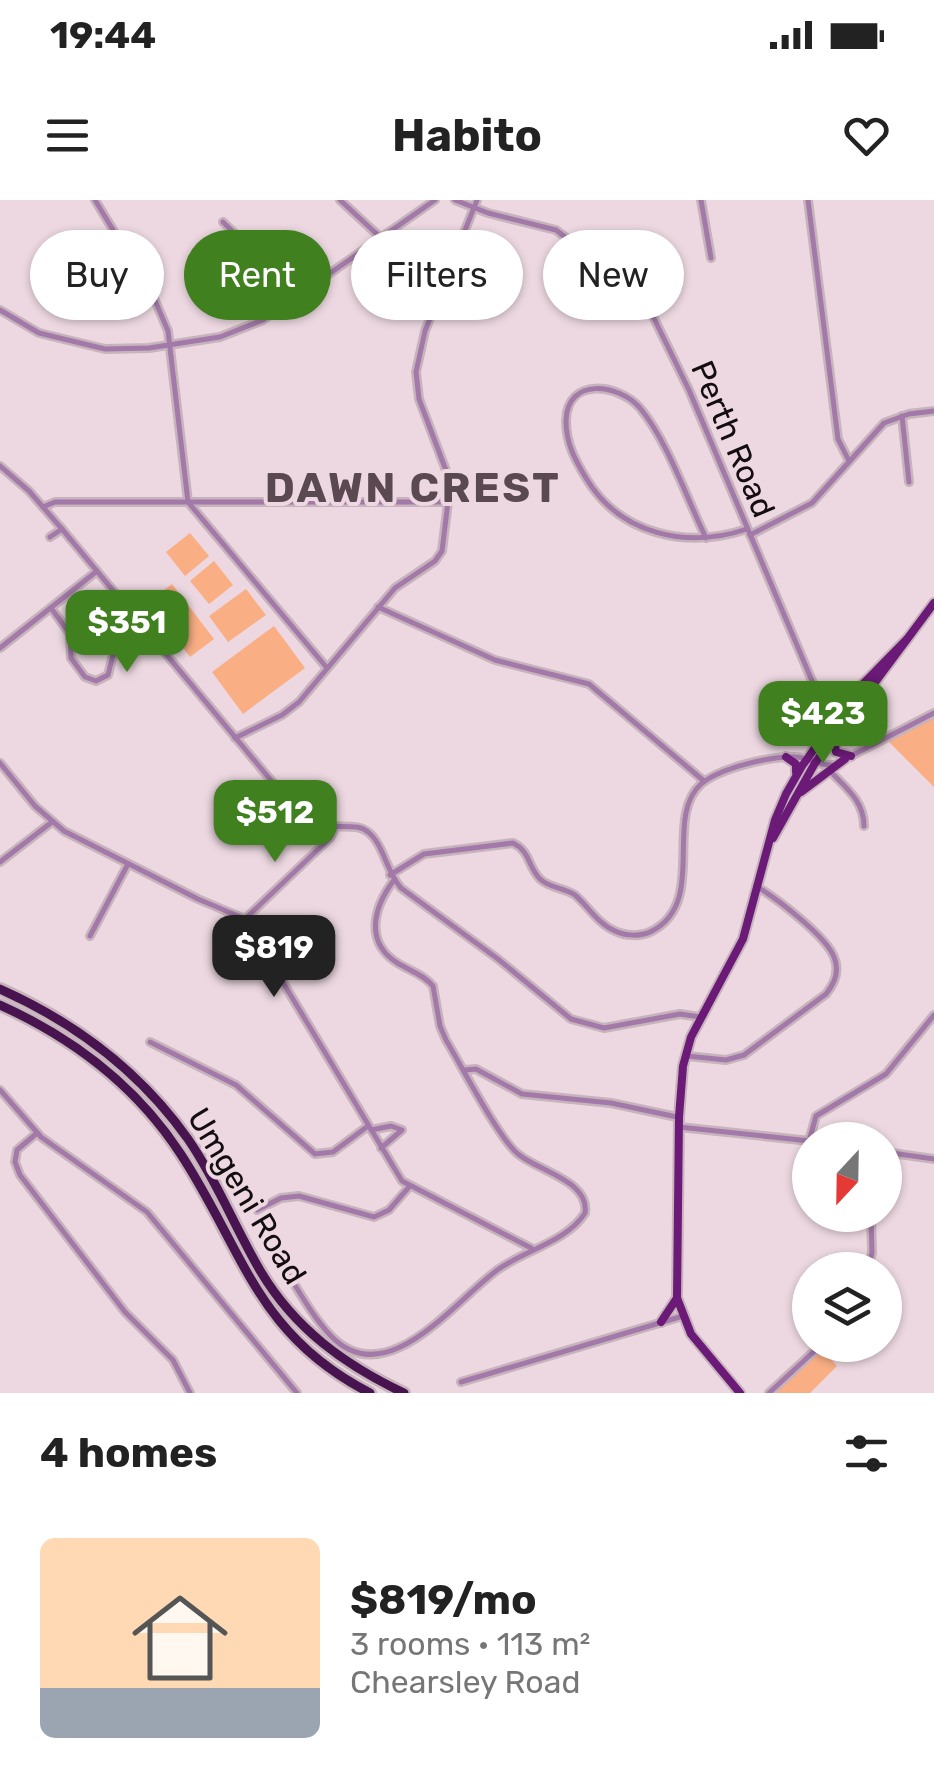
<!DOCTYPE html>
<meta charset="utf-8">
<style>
body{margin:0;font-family:Rubik,sans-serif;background:#f2f2f2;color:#222;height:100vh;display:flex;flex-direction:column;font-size:38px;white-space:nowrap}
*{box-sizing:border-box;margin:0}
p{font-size:32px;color:#767676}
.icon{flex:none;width:55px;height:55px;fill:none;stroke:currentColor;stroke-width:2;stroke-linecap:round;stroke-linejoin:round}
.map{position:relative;height:1193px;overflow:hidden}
.drawer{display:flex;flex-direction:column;background:#fff;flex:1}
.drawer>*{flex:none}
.hud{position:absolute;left:30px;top:30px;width:875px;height:90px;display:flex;gap:20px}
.needle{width:65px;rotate:202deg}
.buttons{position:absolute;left:792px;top:922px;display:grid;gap:20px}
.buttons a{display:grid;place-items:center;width:110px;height:110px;border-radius:50%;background:#fff;box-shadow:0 2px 8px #0004;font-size:50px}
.price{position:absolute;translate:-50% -85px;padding:0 22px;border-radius:20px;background:#40801f;color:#fff;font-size:32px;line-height:65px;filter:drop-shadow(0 2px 5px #0008)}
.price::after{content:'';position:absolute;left:50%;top:60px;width:30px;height:22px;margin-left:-15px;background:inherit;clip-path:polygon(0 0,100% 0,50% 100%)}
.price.selected{background:#222;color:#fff}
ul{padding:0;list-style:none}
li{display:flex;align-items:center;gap:30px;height:250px;padding:0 40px}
li span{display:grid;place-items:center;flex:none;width:280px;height:200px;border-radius:15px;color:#555}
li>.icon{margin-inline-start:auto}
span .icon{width:120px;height:120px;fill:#fffc;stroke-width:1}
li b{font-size:42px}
h2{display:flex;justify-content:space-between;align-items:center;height:120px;padding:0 40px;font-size:42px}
.chip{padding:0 35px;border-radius:45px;background:#fff;box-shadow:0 2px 8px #0004;font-size:35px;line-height:90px}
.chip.selected{background:#40801f;color:#fff}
.status{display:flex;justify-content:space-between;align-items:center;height:70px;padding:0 50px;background:#fff;direction:ltr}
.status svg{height:28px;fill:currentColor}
header{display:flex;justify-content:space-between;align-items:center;height:130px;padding:0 40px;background:#fff;font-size:45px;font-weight:700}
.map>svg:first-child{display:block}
.green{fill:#f9ae84}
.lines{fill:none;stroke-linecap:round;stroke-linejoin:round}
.minor-casing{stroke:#c6b3bb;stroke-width:10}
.major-casing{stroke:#c6b3bb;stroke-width:12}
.highway-casing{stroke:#c6b3bb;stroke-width:14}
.minor{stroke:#a379a9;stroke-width:5}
.major{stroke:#6b1a77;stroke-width:8}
.highway{stroke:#48144f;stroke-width:9}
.labels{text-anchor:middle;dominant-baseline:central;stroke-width:8;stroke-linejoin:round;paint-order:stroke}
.street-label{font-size:32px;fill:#140d10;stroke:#edd8e1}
.district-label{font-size:42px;font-weight:bold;letter-spacing:2.5px;fill:#5a4950;stroke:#edd8e1}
</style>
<div class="status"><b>19:44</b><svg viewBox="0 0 49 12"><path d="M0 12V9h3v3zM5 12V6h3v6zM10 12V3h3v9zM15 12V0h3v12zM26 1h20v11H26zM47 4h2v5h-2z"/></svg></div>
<header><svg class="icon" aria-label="menu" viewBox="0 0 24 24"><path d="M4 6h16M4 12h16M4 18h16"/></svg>Habito<svg class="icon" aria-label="heart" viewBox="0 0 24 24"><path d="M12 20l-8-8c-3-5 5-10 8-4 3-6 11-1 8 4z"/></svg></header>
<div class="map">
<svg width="934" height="1193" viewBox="0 0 934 1193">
<rect width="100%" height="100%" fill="#edd8e1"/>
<!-- green -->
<g class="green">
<path d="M190 333 209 356 185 376 166 352Z"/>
<path d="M214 361 233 385 209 404 190 381Z"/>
<path d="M172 384 214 439 190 457 148 402Z"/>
<path d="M246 389 266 415 228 442 209 416Z"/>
<path d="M274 426 305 468 243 514 212 472Z"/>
<path d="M934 513V587L885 538Z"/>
<path d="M819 1146 837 1166 810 1193H771Z"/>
</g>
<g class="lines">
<!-- minor casing -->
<g class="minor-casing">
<g id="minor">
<path d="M95 0 154 98 168 131 188 302 327 468"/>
<path d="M340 0 380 37"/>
<path d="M455 0 488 13 556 30 632 88 647 104 689 190 821 502 829 515 844 525"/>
<path d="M701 0 711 58"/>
<path d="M808 0 838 239 849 261"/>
<path d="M223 22 263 61 293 99"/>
<path d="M0 110 39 133 105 149 149 148 220 137 263 120 435 0"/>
<path d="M902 216 909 282"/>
<path d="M0 266 29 291 62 329 299 614C326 636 353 619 368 632 383 643 387 673 401 688L498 759 571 819 604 828 680 814 700 817"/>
<path d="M43 307 55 302H448"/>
<path d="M750 335 812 303 884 223 909 214 934 211"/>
<path d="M50 337 62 329"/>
<path d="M706 338C687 299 668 242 640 208 619 184 567 176 566 221 566 243 575 260 586 278 620 335 687 349 747 329"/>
<path d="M378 407 495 460 589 484 704 581"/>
<path d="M51 408 70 434 71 458 85 477 96 481 108 475 115 447 143 424"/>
<path d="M0 448 97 371"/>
<path d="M235 538 282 515 299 502 395 388 435 361 442 351 448 302 447 273 419 199 416 172 425 131 477 0"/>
<path d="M851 556 934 513"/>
<path d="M0 563 35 606 64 631 198 699 245 719 402 981 531 1048"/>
<path d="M830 571C846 588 864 601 864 626"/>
<path d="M0 662 52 622"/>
<path d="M390 675 424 654 513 643C530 651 528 667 540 679 549 688 565 688 575 695 588 706 598 724 615 731 625 736 641 737 652 731 708 702 663 618 701 584 720 568 770 556 795 557 809 557 818 566 832 565"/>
<path d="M246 718 330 638 335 628"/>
<path d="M90 736 128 664"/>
<path d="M150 842 236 885 315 954 333 952 368 926"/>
<path d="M687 856 726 860 744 855 826 794C835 783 840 771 834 757 826 736 776 698 756 686"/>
<path d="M465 870 476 869 522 894 611 903 677 917"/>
<path d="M0 890 41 937 147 1012 297 1193"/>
<path d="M679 927 810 941"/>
<path d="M371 930 391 926 402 930 381 948"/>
<path d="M37 933 17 950 15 962 20 975 125 1112 173 1160 190 1193"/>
<path d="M809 941 816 916 886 874 934 815"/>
<path d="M885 952 934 959"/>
<path d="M257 1010 281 998 299 996 374 1017 389 1010 409 987"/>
<path d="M279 1060C296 1085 310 1114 331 1136 386 1193 453 1103 496 1071 522 1051 567 1042 585 1013 590 981 538 971 518 954 499 939 461 865 446 840L440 826 433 786C424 775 411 771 399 764 364 743 373 708 394 680"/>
<path d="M867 1070 872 1053 871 1015"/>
<path d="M461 1182 683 1116"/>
<path d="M769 1193 821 1145"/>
</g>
</g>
<!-- major casing -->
<g class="major-casing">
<g id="major">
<path d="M834 538 836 552 851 556"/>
<path d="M786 557 796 564V572"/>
<path d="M801 592 845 559"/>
<path d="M773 638 815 563 934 403"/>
<path d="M661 1122 677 1098"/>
<path d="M740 1193 691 1134 677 1098 679 917 683 866 691 837 743 739 775 620 786 594 802 566 855 492 907 439"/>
</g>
</g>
<!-- highway casing -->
<g class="highway-casing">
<g id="highway">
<path d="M0 789C76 823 139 870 188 939 217 981 235 1028 261 1072 295 1129 345 1165 404 1193"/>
<path d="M0 805C73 838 136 886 180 953 244 1050 255 1134 370 1193"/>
</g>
</g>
<!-- minor -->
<use href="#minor" class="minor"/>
<!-- major -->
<use href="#major" class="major"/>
<!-- highway -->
<use href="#highway" class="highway"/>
</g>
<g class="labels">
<!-- street labels -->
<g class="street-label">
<text transform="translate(733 239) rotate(67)">Perth Road</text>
<text transform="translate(247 996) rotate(59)">Umgeni Road</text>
</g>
<!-- district labels -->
<g class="district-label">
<text x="413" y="288">DAWN CREST</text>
</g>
</g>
</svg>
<div class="buttons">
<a><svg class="needle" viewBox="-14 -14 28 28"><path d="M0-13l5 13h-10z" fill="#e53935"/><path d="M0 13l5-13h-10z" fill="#767676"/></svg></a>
<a><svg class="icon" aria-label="layers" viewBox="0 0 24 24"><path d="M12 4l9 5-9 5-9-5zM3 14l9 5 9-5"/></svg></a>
</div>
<b class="price" style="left:127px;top:475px">$351</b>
<b class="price" style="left:823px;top:566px">$423</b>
<b class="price" style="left:275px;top:665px">$512</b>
<b class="price selected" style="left:274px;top:800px">$819</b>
<div class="hud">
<a class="chip">Buy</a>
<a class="chip selected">Rent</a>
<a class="chip">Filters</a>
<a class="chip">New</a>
</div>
</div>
<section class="drawer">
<h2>4 homes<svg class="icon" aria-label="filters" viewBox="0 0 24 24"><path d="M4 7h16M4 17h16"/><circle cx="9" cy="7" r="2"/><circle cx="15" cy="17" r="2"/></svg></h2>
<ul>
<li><span style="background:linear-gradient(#ffd9b3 75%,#9aa5b1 0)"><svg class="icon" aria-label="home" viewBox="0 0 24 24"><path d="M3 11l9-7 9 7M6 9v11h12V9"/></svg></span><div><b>$819/mo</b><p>3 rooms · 113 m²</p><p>Chearsley Road</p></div></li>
</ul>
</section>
